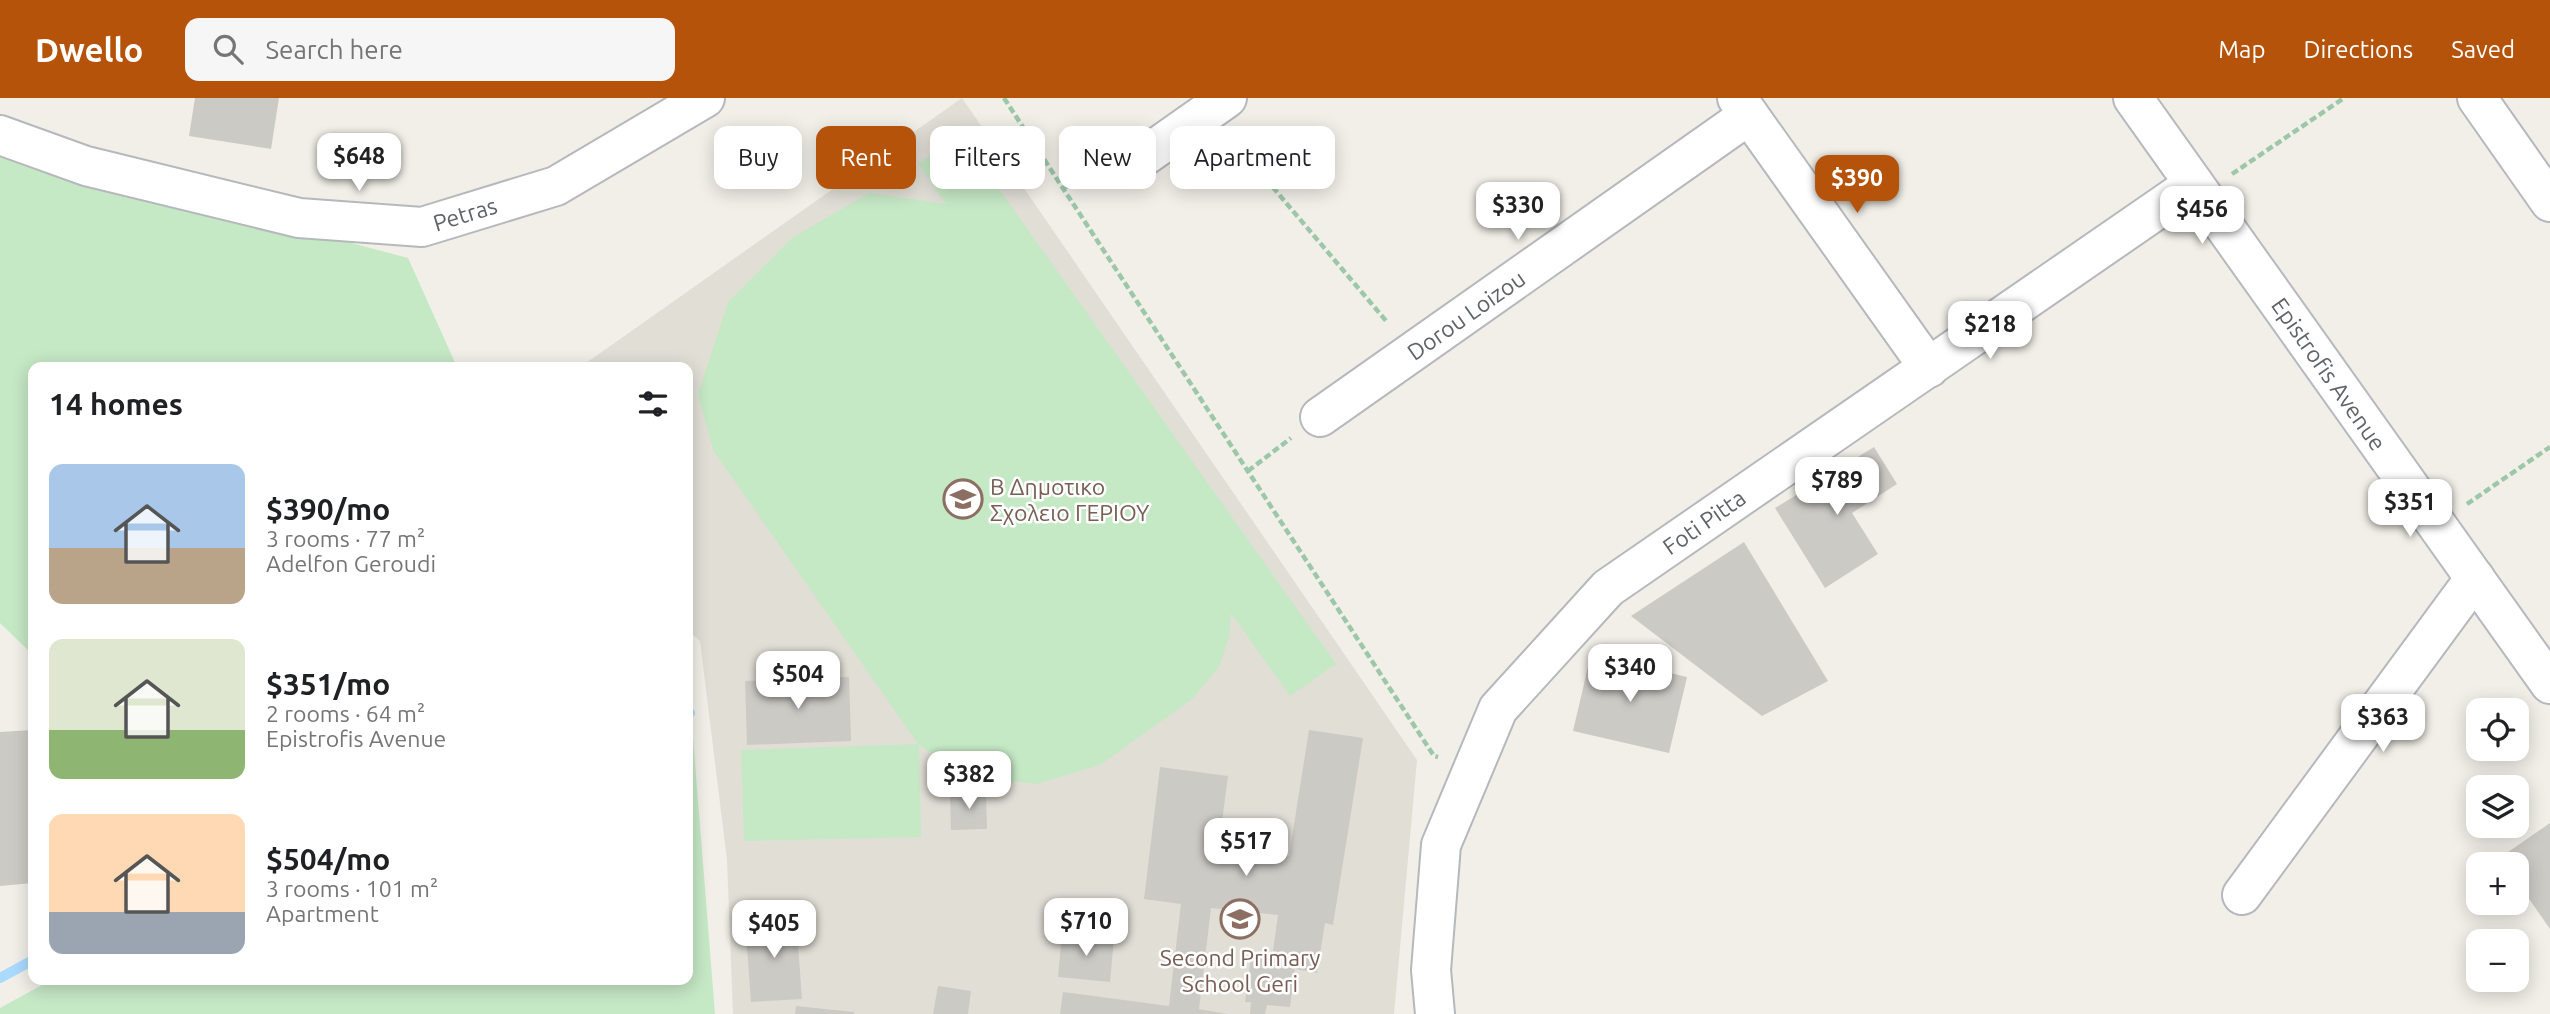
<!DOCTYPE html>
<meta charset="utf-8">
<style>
body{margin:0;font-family:Ubuntu,sans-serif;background:#f6f6f6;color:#202124;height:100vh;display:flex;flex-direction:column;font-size:26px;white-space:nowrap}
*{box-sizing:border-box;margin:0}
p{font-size:23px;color:#757577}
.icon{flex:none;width:38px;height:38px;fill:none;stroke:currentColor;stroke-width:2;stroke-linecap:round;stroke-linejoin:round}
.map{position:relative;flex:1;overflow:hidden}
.side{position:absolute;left:28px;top:264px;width:665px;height:623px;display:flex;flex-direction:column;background:#fff;border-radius:14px;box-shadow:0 4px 18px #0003}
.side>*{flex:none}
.top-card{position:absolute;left:714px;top:28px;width:665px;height:63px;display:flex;gap:14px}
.fabs{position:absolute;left:2466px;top:600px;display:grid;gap:14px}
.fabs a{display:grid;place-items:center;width:63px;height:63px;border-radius:14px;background:#fff;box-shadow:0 4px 18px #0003;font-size:35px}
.price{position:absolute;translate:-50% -60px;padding:0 16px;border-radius:14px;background:#fff;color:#222;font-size:23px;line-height:46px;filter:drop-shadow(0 2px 4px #0008)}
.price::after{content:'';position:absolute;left:50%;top:42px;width:21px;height:16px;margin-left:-10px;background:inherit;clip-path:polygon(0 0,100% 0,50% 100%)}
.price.on{background:#b45309;color:#fff}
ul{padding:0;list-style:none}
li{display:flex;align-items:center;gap:21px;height:175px;padding:0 21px}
li span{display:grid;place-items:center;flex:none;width:196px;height:140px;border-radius:14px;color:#555}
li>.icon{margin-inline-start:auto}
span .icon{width:84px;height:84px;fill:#fffc;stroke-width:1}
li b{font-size:30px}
h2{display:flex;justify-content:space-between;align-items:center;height:84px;padding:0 21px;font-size:30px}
.chip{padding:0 24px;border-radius:14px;background:#fff;box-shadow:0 4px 18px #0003;font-size:24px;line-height:63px}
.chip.on{background:#b45309;color:#fff}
header{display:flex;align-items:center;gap:42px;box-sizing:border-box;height:98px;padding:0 35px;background:#b45309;color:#fff}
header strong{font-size:33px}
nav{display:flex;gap:38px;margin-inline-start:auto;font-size:24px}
.search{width:490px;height:63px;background:#f6f6f6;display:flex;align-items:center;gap:18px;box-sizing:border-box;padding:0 24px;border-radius:14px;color:#757577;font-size:26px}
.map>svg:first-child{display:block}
.education{fill:#e1ded6}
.green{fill:#c5e8c5}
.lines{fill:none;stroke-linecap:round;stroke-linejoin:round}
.stream{stroke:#aadaff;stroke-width:10}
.building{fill:#cccac5}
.street-casing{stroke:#b5b8bc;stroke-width:42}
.secondary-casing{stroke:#b6babf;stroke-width:42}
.path{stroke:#9cc7a9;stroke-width:4.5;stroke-dasharray:7 3.5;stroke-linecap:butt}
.street{stroke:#fff;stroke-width:38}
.secondary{stroke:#fff;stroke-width:38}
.labels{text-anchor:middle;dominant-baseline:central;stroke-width:5;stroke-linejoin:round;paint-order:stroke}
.street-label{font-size:23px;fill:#5f6368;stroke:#fff}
.education-label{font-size:23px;fill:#785e54;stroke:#fff;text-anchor:start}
</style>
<header>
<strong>Dwello</strong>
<div class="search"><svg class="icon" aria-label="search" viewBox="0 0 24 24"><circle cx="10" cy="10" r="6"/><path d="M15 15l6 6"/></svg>Search here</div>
<nav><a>Map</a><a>Directions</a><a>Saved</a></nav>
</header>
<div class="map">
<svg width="2550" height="916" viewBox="0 0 2550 916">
<rect width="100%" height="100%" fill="#f1efe8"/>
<!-- education -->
<path class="education" d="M962 0 1417 662 1394 916H733L727 762 700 543 688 533V270H579Z"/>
<!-- green -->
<g class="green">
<path d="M960 36 1336 566 1290 598 1231 515 1229 539 1219 569 1192 601 1100 667 1036 686 967 678 919 647 921 739 744 743 741 652 918 646 713 352 698 296 728 204 792 140 869 95 946 106 918 66Z"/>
<path d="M0 52 408 160 457 269 33 270V557L0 525Z"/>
<path d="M688 577 715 916H0V910L51 882H688Z"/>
</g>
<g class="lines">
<!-- stream -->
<g class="stream">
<path d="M688 616 690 615"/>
<path d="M0 880 33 862"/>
</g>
</g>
<!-- building -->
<g class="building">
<path d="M195 0H279L271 51 189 38Z"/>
<path d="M1874 349 1897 386 1852 415 1878 456 1825 490 1775 410Z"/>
<path d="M1744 444 1828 583 1762 618 1631 518Z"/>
<path d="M1591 556 1687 579 1669 655 1573 633Z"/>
<path d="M849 579 851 643 747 647 745 583Z"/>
<path d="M33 632V785L0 788V634Z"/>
<path d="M1309 632 1363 640 1333 827 1325 825 1317 875 1295 871 1290 909 1267 907 1265 916H1250L1251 904H1245L1251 859 1272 860 1278 817 1211 810 1199 911 1228 916H1060L1063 894 1169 908 1181 806 1144 801 1160 669 1228 678 1219 747 1289 758Z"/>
<path d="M986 694 987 731 951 732 950 695Z"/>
<path d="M2550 725V831L2516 782V766H2506L2501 759Z"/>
<path d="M796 819 802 901 751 904 745 822Z"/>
<path d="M1062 835 1114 840 1110 884 1058 879Z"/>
<path d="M938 888 971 893 968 916H933Z"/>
<path d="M796 908 854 914V916H795Z"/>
</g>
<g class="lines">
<!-- street casing -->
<g class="street-casing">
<g id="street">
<path d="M1737 0 1929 270"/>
<path d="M2477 0 2550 104"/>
<path d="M0 37 86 68 299 120 422 129 556 88 705 0"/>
<path d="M1139 62 1227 0"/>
<path d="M1320 319 1749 17"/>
<path d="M2242 797 2475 480"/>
<path d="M1435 916 1431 872 1441 747 1498 611 1608 490 2194 86"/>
</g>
</g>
<!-- secondary casing -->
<g class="secondary-casing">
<path id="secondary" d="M2133 0 2550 586"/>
</g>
<!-- path -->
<g class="path">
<path d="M1004 0 1434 658 1438 659"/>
<path d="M1232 41 1387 224"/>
<path d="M2232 76 2344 0"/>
<path d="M1063 90 1105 74"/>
<path d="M1248 373 1291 340"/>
<path d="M2467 406 2550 349"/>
</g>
<!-- street -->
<use href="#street" class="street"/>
<!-- secondary -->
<use href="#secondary" class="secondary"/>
</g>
<!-- icons -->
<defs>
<g id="school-ring" transform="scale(2.0125)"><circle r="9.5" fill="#fff" stroke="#8d6e63" stroke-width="1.5"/><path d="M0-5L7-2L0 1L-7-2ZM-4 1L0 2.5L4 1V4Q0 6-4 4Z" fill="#8d6e63"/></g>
</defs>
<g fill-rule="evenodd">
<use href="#school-ring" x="963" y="401"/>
<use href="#school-ring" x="1240" y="821"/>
</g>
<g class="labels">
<!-- street labels -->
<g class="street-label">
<text transform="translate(465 116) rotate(-17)">Petras</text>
<text transform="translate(1466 217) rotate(-35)">Dorou Loizou</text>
<text transform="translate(2329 276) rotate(55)">Epistrofis Avenue</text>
<text transform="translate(1704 424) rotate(-35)">Foti Pitta</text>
</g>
<!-- education labels -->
<g class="education-label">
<text x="990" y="388">Β Δημοτικο<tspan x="990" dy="26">Σχολειο ΓΕΡΙΟΥ</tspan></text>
<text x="1240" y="859" text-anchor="middle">Second Primary<tspan x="1240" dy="26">School Geri</tspan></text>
</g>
</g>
</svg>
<div class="fabs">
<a><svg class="icon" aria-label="locate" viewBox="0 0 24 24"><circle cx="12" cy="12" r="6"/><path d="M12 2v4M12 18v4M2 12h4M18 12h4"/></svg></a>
<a><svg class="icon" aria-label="layers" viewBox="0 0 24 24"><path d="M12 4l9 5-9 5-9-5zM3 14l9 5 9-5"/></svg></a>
<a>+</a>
<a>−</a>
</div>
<b class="price" style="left:359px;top:95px">$648</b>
<b class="price on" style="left:1857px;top:117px">$390</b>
<b class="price" style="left:1518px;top:144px">$330</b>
<b class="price" style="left:2202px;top:148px">$456</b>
<b class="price" style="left:1990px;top:263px">$218</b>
<b class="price" style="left:1837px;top:419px">$789</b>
<b class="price" style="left:2410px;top:441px">$351</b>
<b class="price" style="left:1630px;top:606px">$340</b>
<b class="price" style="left:798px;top:613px">$504</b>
<b class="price" style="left:2383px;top:656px">$363</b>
<b class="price" style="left:969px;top:713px">$382</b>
<b class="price" style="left:1246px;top:780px">$517</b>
<b class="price" style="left:1086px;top:860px">$710</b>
<b class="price" style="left:774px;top:862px">$405</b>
<div class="top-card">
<a class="chip">Buy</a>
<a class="chip on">Rent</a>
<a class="chip">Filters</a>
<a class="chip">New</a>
<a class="chip">Apartment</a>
</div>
<section class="side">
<h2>14 homes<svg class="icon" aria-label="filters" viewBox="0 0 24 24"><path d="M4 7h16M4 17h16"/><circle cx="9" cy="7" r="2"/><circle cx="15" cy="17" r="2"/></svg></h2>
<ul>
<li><span style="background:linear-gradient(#a9c7e8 60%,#b9a48a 0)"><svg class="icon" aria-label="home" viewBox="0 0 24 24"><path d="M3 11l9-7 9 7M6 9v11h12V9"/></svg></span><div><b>$390/mo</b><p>3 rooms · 77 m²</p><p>Adelfon Geroudi</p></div></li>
<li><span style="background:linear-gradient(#dfe7d0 65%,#8fb573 0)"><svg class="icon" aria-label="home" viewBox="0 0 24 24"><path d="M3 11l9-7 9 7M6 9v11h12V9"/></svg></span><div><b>$351/mo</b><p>2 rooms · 64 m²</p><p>Epistrofis Avenue</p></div></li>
<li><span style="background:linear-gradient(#ffd9b3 70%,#9aa5b1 0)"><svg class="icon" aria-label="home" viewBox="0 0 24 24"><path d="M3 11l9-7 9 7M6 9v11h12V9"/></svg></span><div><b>$504/mo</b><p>3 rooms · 101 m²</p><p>Apartment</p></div></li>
</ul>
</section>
</div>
